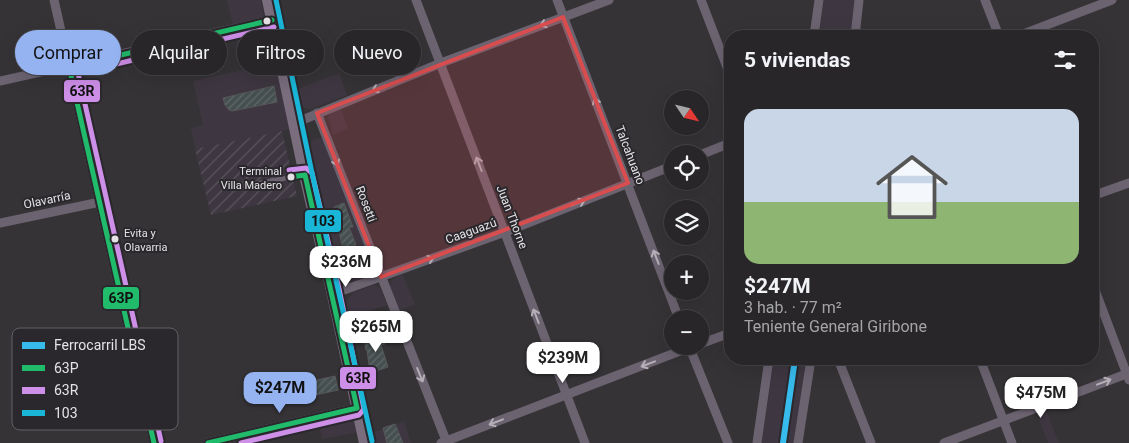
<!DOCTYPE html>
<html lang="es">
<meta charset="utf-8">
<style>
body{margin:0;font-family:Roboto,sans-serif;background:#343234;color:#f1f3f6;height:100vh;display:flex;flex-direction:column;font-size:19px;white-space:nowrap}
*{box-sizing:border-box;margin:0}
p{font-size:16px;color:#a5a5a8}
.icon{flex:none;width:28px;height:28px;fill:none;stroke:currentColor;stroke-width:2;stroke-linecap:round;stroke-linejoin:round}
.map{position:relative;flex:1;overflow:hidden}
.side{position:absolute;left:724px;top:30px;width:375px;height:335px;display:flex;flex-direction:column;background:#282628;border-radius:20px;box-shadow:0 5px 20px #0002,0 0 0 1px #444345}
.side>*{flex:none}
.top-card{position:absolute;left:15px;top:30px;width:475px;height:45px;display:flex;gap:10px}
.needle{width:32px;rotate:125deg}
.buttons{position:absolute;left:664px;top:90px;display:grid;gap:10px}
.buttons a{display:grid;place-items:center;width:45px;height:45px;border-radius:50%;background:#282628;box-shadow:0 5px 20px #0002,0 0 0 1px #444345;font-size:25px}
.price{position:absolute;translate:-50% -42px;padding:0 11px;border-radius:10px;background:#fff;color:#222;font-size:16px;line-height:32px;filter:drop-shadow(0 1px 2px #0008)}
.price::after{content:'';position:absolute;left:50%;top:30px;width:15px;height:11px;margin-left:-8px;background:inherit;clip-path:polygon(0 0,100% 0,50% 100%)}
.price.selected{background:#95b2f1;color:#111}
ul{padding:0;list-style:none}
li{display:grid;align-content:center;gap:10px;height:265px;padding:0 20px}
li span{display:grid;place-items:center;height:155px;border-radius:15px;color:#555}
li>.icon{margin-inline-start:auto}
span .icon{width:90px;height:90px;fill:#fffc;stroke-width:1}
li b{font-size:21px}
h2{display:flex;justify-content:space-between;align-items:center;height:60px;padding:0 20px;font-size:21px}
.tag{padding:0 18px;border-radius:22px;background:#282628;box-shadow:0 5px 20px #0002,0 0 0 1px #444345;font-size:18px;line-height:45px}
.tag.selected{background:#95b2f1;color:#111}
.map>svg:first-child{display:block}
.built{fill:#3e3741}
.industrial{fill:url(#industrial-furrows)}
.building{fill:url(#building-hatch);stroke:#575759}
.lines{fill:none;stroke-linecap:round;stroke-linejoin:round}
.service{stroke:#6c6371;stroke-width:4.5}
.minor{stroke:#6c6371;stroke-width:9}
.secondary{stroke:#796d7e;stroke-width:12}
.bus-1-casing{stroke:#2b282d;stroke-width:9}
.bus-2-casing{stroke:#2b282d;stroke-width:9}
.bus-3-casing{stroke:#2b282d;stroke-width:9}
.bus-1{stroke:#20bc6c;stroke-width:5}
.bus-2{stroke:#ce8fe9;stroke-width:5}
.bus-3{stroke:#1ab6d8;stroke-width:5}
.rail-1-casing{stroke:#2b282d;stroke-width:10}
.rail-1{stroke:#37bbed;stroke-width:6}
.oneway{stroke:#b4afb7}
.marked{fill:#d94d4e;fill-opacity:0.2;stroke:#d94d4e;stroke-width:4;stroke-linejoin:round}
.bus-dot{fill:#e4e2e5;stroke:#2b282d;stroke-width:2}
.labels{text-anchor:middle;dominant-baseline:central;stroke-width:4;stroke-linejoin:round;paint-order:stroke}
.bus-label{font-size:11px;fill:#e4e2e5;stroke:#2b282d;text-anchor:end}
.street-label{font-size:12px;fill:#e4e2e5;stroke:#2b282d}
.key{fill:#2b282d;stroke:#626064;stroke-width:1}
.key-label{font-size:14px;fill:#e4e2e5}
.line-badge{stroke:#2b282d;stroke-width:2}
.pale-badge-label{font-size:14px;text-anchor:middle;font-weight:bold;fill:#111}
</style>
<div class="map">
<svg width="1129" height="443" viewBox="0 0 1129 443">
<defs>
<pattern id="industrial-furrows" width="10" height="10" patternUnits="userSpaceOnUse" patternTransform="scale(1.25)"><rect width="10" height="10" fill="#3e3741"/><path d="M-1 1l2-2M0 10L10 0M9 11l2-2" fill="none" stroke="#5a545c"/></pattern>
<pattern id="building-hatch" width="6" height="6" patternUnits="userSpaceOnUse" patternTransform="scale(1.25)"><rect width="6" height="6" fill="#454f4f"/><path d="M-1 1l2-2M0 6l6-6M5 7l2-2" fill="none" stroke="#606868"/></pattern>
</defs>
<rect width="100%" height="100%" fill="#353336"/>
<!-- built -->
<g class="built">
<path d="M227 0H261L264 17 261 21 233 26Z"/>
<path d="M824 0H855L850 36H819Z"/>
<path d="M262 29 269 32 292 129 195 149 191 128 203 125 193 81 243 70 235 35Z"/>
<path d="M93 38 97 57 80 60 75 54 72 43Z"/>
<path d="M339 73 347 95 311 109 304 108 301 105 297 89Z"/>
<path d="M341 108 348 128 333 135 328 116 330 113Z"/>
<path d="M320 138 324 139 374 272 371 277 344 285 340 282 310 146 313 139Z"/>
<path d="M402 274 415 304 400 311 390 287 392 280Z"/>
<path d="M374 285 380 288 387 305 369 311 376 336 354 343 346 307 348 299 353 293Z"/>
<path d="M774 359H806L794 443H762Z"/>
<path d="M1045 408 1059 443H1048L1036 412Z"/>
<path d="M349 415 355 418 359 432 322 439 319 422Z"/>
<path d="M404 421 411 443H376L374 432Z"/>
</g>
<!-- industrial -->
<path class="industrial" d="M282 131 297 196 211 215 195 149Z"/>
<!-- building -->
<g class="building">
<path d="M274 86 277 102 232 111 229 110 225 105 223 98Z"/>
<path d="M344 203 353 227H349L356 245 343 250 334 207Z"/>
<path d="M366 259 369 270 348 277 346 265Z"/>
<path d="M381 333 385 344 381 345 388 367 370 373 367 350H366L364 339Z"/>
<path d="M335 376 338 390 302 398 299 384Z"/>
<path d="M395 424 403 443H387L383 428Z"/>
</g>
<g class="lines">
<!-- service -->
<path class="service" d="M243 186 303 175"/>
<!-- minor -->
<g class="minor">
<path d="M54 0 154 443"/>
<path d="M416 0 585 443"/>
<path d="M557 0 679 319"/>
<path d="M701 0 730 75"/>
<path d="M985 0 999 36"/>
<path d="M814 36 819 0"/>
<path d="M855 36 859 0"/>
<path d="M1018 36 1112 0"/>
<path d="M0 81 272 20"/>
<path d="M317 113 447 443"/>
<path d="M295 123 441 63 609 0"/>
<path d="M700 155 730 143"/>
<path d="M1092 196 1129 183"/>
<path d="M0 223 100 202"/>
<path d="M1092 282 1129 380"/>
<path d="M333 294 505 232 672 166"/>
<path d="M700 344 730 333"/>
<path d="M689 346 728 443"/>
<path d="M838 359 871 443"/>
<path d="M980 359 1012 443"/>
<path d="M208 443 357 408"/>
<path d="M441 443 693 346"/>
<path d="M757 443 769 359"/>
<path d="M798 443 811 359"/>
<path d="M944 443 1129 373"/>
</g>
<!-- secondary -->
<path class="secondary" d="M268 0 305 175 331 286 365 443"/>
<!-- bus-1 casing -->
<g class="bus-1-casing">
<g id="bus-1">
<path d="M154 443 69 67 272 20"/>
<path d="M208 443 357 408 305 175 290 177"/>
</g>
</g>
<!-- bus-2 casing -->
<g class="bus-2-casing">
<g id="bus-2">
<path d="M161 441 78 73 274 27"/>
<path d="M241 443 359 415 364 409 338 284 312 173 306 168 289 170"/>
</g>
</g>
<!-- bus-3 casing -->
<g class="bus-3-casing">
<path id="bus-3" d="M276 0 312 173 372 441"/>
</g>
<!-- bus-1 -->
<use href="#bus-1" class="bus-1"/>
<!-- bus-2 -->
<use href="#bus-2" class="bus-2"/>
<!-- bus-3 -->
<use href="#bus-3" class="bus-3"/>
<!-- rail-1 casing -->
<g class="rail-1-casing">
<path id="rail-1" d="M783 443 795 359"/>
</g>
<!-- rail-1 -->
<use href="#rail-1" class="rail-1"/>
</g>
<!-- one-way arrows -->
<defs><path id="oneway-shaft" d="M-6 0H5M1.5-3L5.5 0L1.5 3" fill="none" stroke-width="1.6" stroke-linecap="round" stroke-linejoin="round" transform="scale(1.25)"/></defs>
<g class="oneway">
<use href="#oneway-shaft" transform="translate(547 23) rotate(159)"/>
<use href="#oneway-shaft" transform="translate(379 88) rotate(158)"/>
<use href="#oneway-shaft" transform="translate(597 105) rotate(-111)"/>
<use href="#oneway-shaft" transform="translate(335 159) rotate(69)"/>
<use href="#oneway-shaft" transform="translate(479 164) rotate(-111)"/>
<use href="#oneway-shaft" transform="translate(578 203) rotate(-22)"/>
<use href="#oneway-shaft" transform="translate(656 257) rotate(-111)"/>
<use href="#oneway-shaft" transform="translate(427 260) rotate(-20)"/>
<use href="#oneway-shaft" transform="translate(536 316) rotate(-111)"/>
<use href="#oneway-shaft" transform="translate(648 364) rotate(159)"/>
<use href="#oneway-shaft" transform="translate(420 375) rotate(68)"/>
<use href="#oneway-shaft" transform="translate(1104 382) rotate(-21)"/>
<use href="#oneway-shaft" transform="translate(496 422) rotate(159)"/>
</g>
<!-- marked area -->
<path class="marked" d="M563 17 628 183 381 277 317 113Z"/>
<!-- markers -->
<g class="bus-dot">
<circle cx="267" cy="21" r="4.5"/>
<circle cx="291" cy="177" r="4.5"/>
<circle cx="115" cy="239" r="4.5"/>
</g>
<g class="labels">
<!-- bus labels -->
<g class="bus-label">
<text x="282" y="171">Terminal<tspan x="282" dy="14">Villa Madero</tspan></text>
<text x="124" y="233" text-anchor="start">Evita y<tspan x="124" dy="14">Olavarria</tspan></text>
</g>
<!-- street labels -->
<g class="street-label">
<text transform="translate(630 155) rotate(69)">Talcahuano</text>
<text transform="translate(47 200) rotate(-12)">Olavarría</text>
<text transform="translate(366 204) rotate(69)">Rosetti</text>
<text transform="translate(512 217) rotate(69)">Juan Thorne</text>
<text transform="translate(471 231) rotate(-20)">Caaguazú</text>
</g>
</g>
<!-- legend -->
<rect x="12" y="328" width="166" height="102" rx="8" class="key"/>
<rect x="22" y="342" width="23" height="7" fill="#37bbed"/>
<rect x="22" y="365" width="23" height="6" fill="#20bc6c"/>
<rect x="22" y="387" width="23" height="7" fill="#ce8fe9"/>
<rect x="22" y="410" width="23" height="6" fill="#1ab6d8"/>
<g class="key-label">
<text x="54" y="350">Ferrocarril LBS</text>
<text x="54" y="373">63P</text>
<text x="54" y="395">63R</text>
<text x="54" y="418">103</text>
</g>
<g class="line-badge">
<rect x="63" y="79" width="38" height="24" rx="5" fill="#ce8fe9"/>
<rect x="304" y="209" width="38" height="24" rx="5" fill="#1ab6d8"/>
<rect x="102" y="286" width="38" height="24" rx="5" fill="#20bc6c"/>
<rect x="339" y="366" width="38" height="24" rx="5" fill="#ce8fe9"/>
</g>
<g class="pale-badge-label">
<text x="82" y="96">63R</text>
<text x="323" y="226">103</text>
<text x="121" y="303">63P</text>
<text x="358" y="383">63R</text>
</g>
</svg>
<div class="buttons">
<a><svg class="needle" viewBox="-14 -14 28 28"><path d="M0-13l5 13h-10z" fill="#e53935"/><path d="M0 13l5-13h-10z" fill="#a5a5a8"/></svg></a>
<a><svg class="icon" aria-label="locate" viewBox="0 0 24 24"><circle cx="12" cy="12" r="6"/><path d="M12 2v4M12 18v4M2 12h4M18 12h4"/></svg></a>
<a><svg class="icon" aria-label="layers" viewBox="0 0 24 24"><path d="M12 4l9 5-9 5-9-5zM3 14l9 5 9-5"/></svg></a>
<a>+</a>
<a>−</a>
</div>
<b class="price" style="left:346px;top:288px">$236M</b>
<b class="price" style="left:376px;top:353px">$265M</b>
<b class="price" style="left:563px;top:384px">$239M</b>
<b class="price selected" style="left:280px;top:414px">$247M</b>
<b class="price" style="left:1041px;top:419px">$475M</b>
<div class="top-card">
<a class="tag selected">Comprar</a>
<a class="tag">Alquilar</a>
<a class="tag">Filtros</a>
<a class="tag">Nuevo</a>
</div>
<section class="side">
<h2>5 viviendas<svg class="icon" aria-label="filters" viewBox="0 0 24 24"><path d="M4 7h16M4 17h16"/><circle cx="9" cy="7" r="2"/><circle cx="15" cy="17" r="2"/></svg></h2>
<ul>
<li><span style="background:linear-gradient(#c9d6e8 60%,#8fb573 0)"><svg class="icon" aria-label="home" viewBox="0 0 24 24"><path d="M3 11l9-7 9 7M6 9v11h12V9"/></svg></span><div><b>$247M</b><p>3 hab. · 77 m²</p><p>Teniente General Giribone</p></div></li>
</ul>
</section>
</div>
